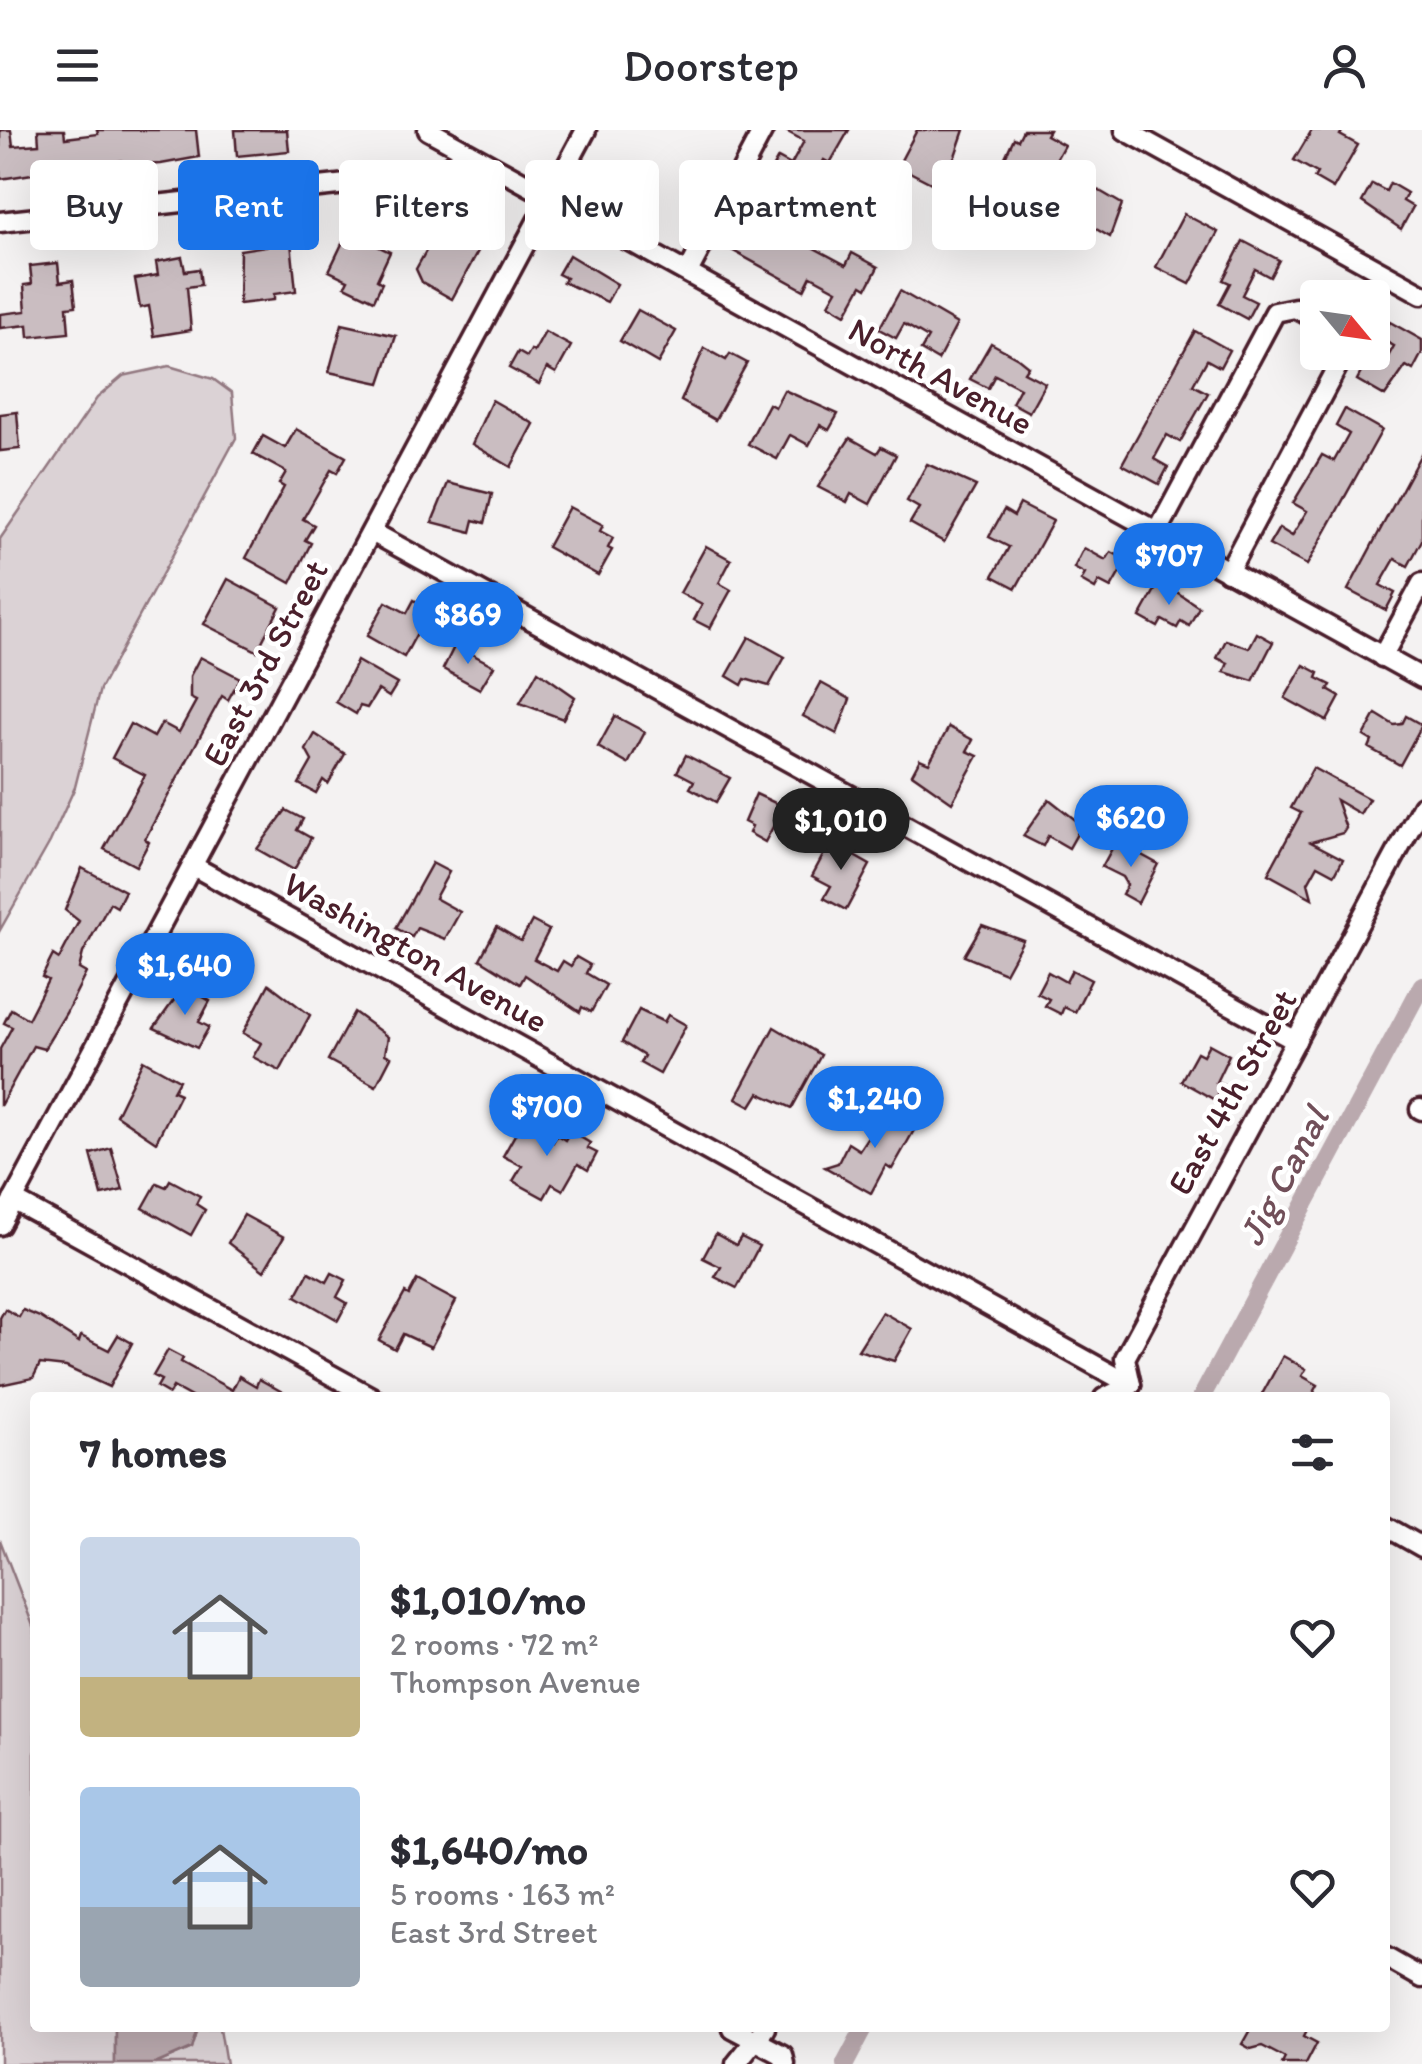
<!DOCTYPE html>
<meta charset="utf-8">
<style>
body{margin:0;font-family:Itim,sans-serif;background:#f2f2f3;color:#2b2b33;height:100vh;display:flex;flex-direction:column;font-size:38px;white-space:nowrap}
*{box-sizing:border-box;margin:0}
p{font-size:32px;color:#7c7c81}
.icon{flex:none;width:55px;height:55px;fill:none;stroke:currentColor;stroke-width:2;stroke-linecap:round;stroke-linejoin:round}
.map{position:relative;flex:1;overflow:hidden}
.details{position:absolute;left:30px;top:1262px;width:1360px;height:640px;display:flex;flex-direction:column;background:#fff;border-radius:10px;box-shadow:0 10px 40px #0002}
.details>*{flex:none}
.guide{position:absolute;left:30px;top:30px;width:1362px;height:90px;display:flex;gap:20px}
.needle{width:65px;rotate:119deg}
.tools{position:absolute;left:1300px;top:150px;display:grid;gap:20px}
.tools a{display:grid;place-items:center;width:90px;height:90px;border-radius:10px;background:#fff;box-shadow:0 10px 40px #0002;font-size:50px}
.price{position:absolute;translate:-50% -85px;padding:0 22px;border-radius:35px;background:#1a73e8;color:#fff;font-size:32px;line-height:65px;filter:drop-shadow(0 2px 5px #0008)}
.price::after{content:'';position:absolute;left:50%;top:60px;width:30px;height:22px;margin-left:-15px;background:inherit;clip-path:polygon(0 0,100% 0,50% 100%)}
.price.on{background:#222;color:#fff}
ul{padding:0;list-style:none}
li{display:flex;align-items:center;gap:30px;height:250px;padding:0 50px}
li span{display:grid;place-items:center;flex:none;width:280px;height:200px;border-radius:10px;color:#555}
li>.icon{margin-inline-start:auto}
span .icon{width:120px;height:120px;fill:#fffc;stroke-width:1}
li b{font-size:42px}
h2{display:flex;justify-content:space-between;align-items:center;height:120px;padding:0 50px;font-size:42px}
.tag{padding:0 35px;border-radius:10px;background:#fff;box-shadow:0 10px 40px #0002;font-size:35px;line-height:90px}
.tag.on{background:#1a73e8;color:#fff}
header{display:flex;justify-content:space-between;align-items:center;height:130px;padding:0 50px;background:#fff;font-size:45px;font-weight:600}
.map>svg:first-child{display:block}
.green{fill:#dbd2d5;stroke:#927880;stroke-width:2.5}
.water{fill:#baa9ae;stroke:#8d727a;stroke-width:2.5}
.lines{fill:none;stroke-linecap:round;stroke-linejoin:round}
.canal{stroke:#baa9ae;stroke-width:18}
.building{fill:#cabdc1;stroke:#4a1f2b;stroke-width:2.5}
.minor-casing{stroke:#4a1f2b;stroke-width:25}
.minor{stroke:#fff;stroke-width:18}
.labels{text-anchor:middle;dominant-baseline:central;stroke-width:9;stroke-linejoin:round;paint-order:stroke}
.street-label{font-size:35px;fill:#4a1f2b;stroke:#fff}
.water-label{font-size:38px;font-style:italic;fill:#714f59;stroke:#fff}
</style>
<header><svg class="icon" aria-label="menu" viewBox="0 0 24 24"><path d="M4 6h16M4 12h16M4 18h16"/></svg>Doorstep<svg class="icon" aria-label="person" viewBox="0 0 24 24"><circle cx="12" cy="8" r="4"/><path d="M4 21q1-7 8-7t8 7"/></svg></header>
<div class="map">
<svg width="1422" height="1934" viewBox="0 0 1422 1934">
<rect width="100%" height="100%" fill="#f4f2f2"/>
<filter id="ink" filterUnits="userSpaceOnUse"><feTurbulence type="fractalNoise" baseFrequency=".01" numOctaves="2"/><feDisplacementMap in="SourceGraphic" scale="20" xChannelSelector="R" yChannelSelector="G"/><feConvolveMatrix kernelMatrix="1 2 1 2 8 2 1 2 1" color-interpolation-filters="sRGB"/></filter>
<g filter="url(#ink)">
<!-- green -->
<g class="green">
<path d="M169 236 213 249 232 263 236 308 100 559 75 657 50 712 0 800V409L97 268 123 246Z"/>
<path d="M0 1410 35 1501V1898H115V1934H0Z"/>
<path d="M198 1898H220L226 1934H155L192 1918Z"/>
</g>
<!-- water -->
<path class="water" d="M115 1898H198L192 1918 155 1934H115Z"/>
<g class="lines">
<!-- canal -->
<g class="canal">
<path d="M1201 1268 1422 855"/>
<path d="M845 1934 864 1898"/>
</g>
</g>
<!-- building -->
<g class="building">
<path d="M0 0H11L13 16 39 14 38 0H64L65 8 98 4 97 0H196L199 27 161 34 121 36V31L74 36 75 44 58 46V40L0 49Z"/>
<path d="M235 0H287L289 21 237 26Z"/>
<path d="M784 0H849L830 33 824 30 788 104 846 135 852 123 878 137 867 158 862 155 846 184 829 174 837 160 811 146 804 160 728 118 738 101 752 109 767 82 752 74 778 28 791 35 804 11Z"/>
<path d="M917 0H964L955 26 935 55 898 36Z"/>
<path d="M1023 0H1049L1046 5 1064 15 1030 76 992 55 1014 8 1018 10Z"/>
<path d="M1312 0H1343L1340 5 1358 15 1333 59 1314 48 1317 43 1294 30Z"/>
<path d="M1086 53 1122 74 1110 107 1089 95 1083 106 1070 99 1076 88 1069 84Z"/>
<path d="M1390 53 1407 63 1403 71 1413 77 1401 99 1362 72 1372 54 1386 61Z"/>
<path d="M1184 84 1218 102 1190 154 1156 137Z"/>
<path d="M351 95 367 102 363 109 390 122 377 150 382 153 374 170 345 156 348 150 329 141Z"/>
<path d="M436 103 455 114 462 113 468 103 483 112 452 169 422 152 416 139Z"/>
<path d="M1243 111 1279 130 1270 147 1255 139 1242 165 1256 172 1247 189 1219 174 1230 153 1223 150Z"/>
<path d="M291 112 296 161 274 164V170L239 174 240 120Z"/>
<path d="M569 125 617 154 607 172 563 152 566 148 558 144Z"/>
<path d="M182 127 185 141 199 139 201 155 187 157 191 200 154 206 149 176 140 178 135 149 158 145 156 132Z"/>
<path d="M58 133 60 152 73 150 76 176 67 177 69 203 29 207 28 195 0 198V184L26 181 24 155 32 154 30 136Z"/>
<path d="M900 161 957 194 938 230 921 220 928 208 904 194 896 208 879 199Z"/>
<path d="M638 180 676 201 658 233 620 211Z"/>
<path d="M1390 192 1422 210V223L1413 240 1406 236 1385 266 1357 250 1366 233 1380 241 1394 216 1381 209Z"/>
<path d="M342 194 396 206 380 253 329 242Z"/>
<path d="M1195 201 1229 220 1220 237 1207 230 1193 255 1208 263 1180 312 1167 305 1154 329 1168 337 1159 354 1122 334Z"/>
<path d="M545 202 571 216 556 243 547 238 539 254 509 238 518 222 527 227 531 220 534 222Z"/>
<path d="M991 213 1018 228 1028 236 1024 242 1045 253 1029 282 1012 273 1020 258 995 245 988 258 970 249Z"/>
<path d="M704 218 726 230 730 224 747 233 715 290 681 271Z"/>
<path d="M784 260 838 284 829 300 820 295 809 315 790 305 777 329 748 314 769 274 775 277Z"/>
<path d="M492 270 534 294 511 337 472 314Z"/>
<path d="M1345 279 1382 300 1307 435 1269 415 1279 398 1292 406 1307 381 1293 373 1322 325 1334 331 1349 304 1336 296Z"/>
<path d="M17 282 20 319 0 321V284Z"/>
<path d="M296 299 346 327 337 343 331 340 303 389 314 395 305 410 311 413 291 453 246 428 284 357 279 354 286 342 253 324 263 306 285 318Z"/>
<path d="M850 308 877 323 881 317 896 325 870 374 851 364 847 372 818 357Z"/>
<path d="M1422 322V410L1408 436 1395 429 1380 455 1395 463 1386 480 1348 460Z"/>
<path d="M927 334 976 356 944 412 910 393 919 378 907 371Z"/>
<path d="M448 353 492 364 485 393 474 390 471 402 432 392Z"/>
<path d="M1020 374 1053 391 1016 458 993 446 1009 417 989 407 1004 380 1014 386Z"/>
<path d="M569 377 603 395 600 401 613 408 608 418 612 420 598 445 547 417Z"/>
<path d="M706 416 731 430 719 453 731 460 710 498 694 490 702 475 680 463Z"/>
<path d="M1084 418 1106 430 1111 422 1127 430 1111 458 1099 452 1095 459 1081 451 1085 444 1074 438Z"/>
<path d="M228 449 280 477 257 521 204 494Z"/>
<path d="M1160 451 1199 477 1189 496 1181 491 1177 498 1162 490 1158 497 1140 487Z"/>
<path d="M414 470 430 479 404 527 367 506 386 472 407 483Z"/>
<path d="M1257 503 1273 512 1253 551 1224 542 1228 533 1217 528 1226 510 1249 518Z"/>
<path d="M749 507 785 527 769 556 745 549 742 555 727 546Z"/>
<path d="M455 515 494 536 480 559 443 539Z"/>
<path d="M200 527 240 548 228 570 222 566 197 612 145 709 149 712 136 736 104 719 145 645 112 628 130 594 154 607 162 593 179 602 196 571 190 568V546Z"/>
<path d="M357 531 397 554 389 567 378 560 367 578 360 576 356 584 336 572Z"/>
<path d="M1304 535 1319 543 1317 548 1331 555 1328 560 1340 567 1327 591 1285 568Z"/>
<path d="M538 541 575 567 563 589 520 573Z"/>
<path d="M821 553 850 569 837 604 803 586Z"/>
<path d="M1376 584 1394 595 1402 594 1406 586 1422 595 1400 635 1369 618 1372 611 1364 606Z"/>
<path d="M615 586 645 602 628 634 598 617Z"/>
<path d="M949 597 973 610 967 621 978 626 952 672 912 644 920 629 929 633Z"/>
<path d="M315 604 345 624 328 654 323 650 316 663 299 654 312 631 306 620Z"/>
<path d="M686 625 730 648 716 672 690 658 694 651 677 642Z"/>
<path d="M1313 638 1369 669 1360 684 1336 670 1346 698 1343 703 1311 712 1343 729 1335 744 1318 735 1308 753 1312 768 1268 744 1301 683 1291 678Z"/>
<path d="M756 664 801 685 791 704 774 695 765 712 749 703 752 696 744 692Z"/>
<path d="M1049 669 1082 695 1069 718 1048 706 1043 716 1023 706Z"/>
<path d="M286 680 303 689 297 700 311 708 294 740 257 719Z"/>
<path d="M833 707 852 717 849 723 870 735 846 780 824 768 831 756 812 746Z"/>
<path d="M1116 711 1158 734 1138 773 1122 764 1127 755 1122 747 1102 737Z"/>
<path d="M432 733 449 742 435 768 460 782 445 809 417 798 412 807 396 798Z"/>
<path d="M82 738 125 761 117 777 110 773 83 823 79 839 86 843 66 883 44 919 33 916 0 976V919L12 897 4 893 11 879 28 889 48 850 42 847 53 825 59 829 79 791 65 780Z"/>
<path d="M532 791 549 800 534 829 557 841 563 831 571 836 576 827 590 835 586 843 606 855 591 882 582 877 580 882 525 845 520 854 480 829 497 797 521 811Z"/>
<path d="M982 795 1023 810 1005 843 964 826Z"/>
<path d="M1072 840 1091 850 1075 882 1064 877 1061 884 1045 876 1049 869 1037 863 1048 842 1066 852Z"/>
<path d="M269 854 310 885 280 941 253 927 261 913 243 903Z"/>
<path d="M184 856 210 871 199 892 209 897 197 918 154 898Z"/>
<path d="M639 880 664 892 668 885 686 895 660 944 640 933 644 926 622 912Z"/>
<path d="M354 882 388 907 385 924 391 927 376 956 328 930Z"/>
<path d="M774 897 821 925 792 978 759 963 751 976 736 968Z"/>
<path d="M1209 914 1229 925 1216 952 1223 955 1215 970 1181 951 1197 922 1203 925Z"/>
<path d="M143 930 179 950 173 961 180 964 156 1012 116 985Z"/>
<path d="M887 978 917 995 892 1039 886 1035 871 1063 825 1037 838 1033 848 1013 859 1020Z"/>
<path d="M521 994 553 1012 557 1005 565 1010 570 1001 590 1013 587 1018 597 1023 588 1040 578 1034 563 1060 552 1054 544 1068 513 1051 522 1036 503 1026Z"/>
<path d="M111 1018 123 1060 102 1065 91 1024Z"/>
<path d="M170 1050 200 1066 196 1074 205 1080 191 1105 143 1078 157 1053 166 1057Z"/>
<path d="M244 1085 284 1107 264 1141 228 1113Z"/>
<path d="M716 1104 736 1115 741 1107 759 1116 737 1158 715 1147 721 1137 703 1128Z"/>
<path d="M309 1142 327 1152 332 1143 346 1150 337 1167 347 1173 338 1190 296 1166Z"/>
<path d="M417 1150 456 1171 431 1217 403 1204 395 1219 379 1210 405 1163 409 1165Z"/>
<path d="M5 1179 19 1187 23 1180 40 1187 79 1212 81 1206 109 1220 118 1205 132 1213 109 1257 66 1237 40 1234 33 1248 0 1255V1188Z"/>
<path d="M882 1182 912 1199 894 1231 858 1220Z"/>
<path d="M168 1220 183 1228 181 1232 232 1260 239 1246 256 1256 259 1249 293 1268H193L173 1257 169 1264 157 1257 161 1250 153 1246Z"/>
<path d="M1283 1226 1306 1239 1302 1246 1318 1255 1311 1268H1260Z"/>
<path d="M1251 1898H1308L1304 1906 1317 1913 1306 1934H1282L1285 1928 1262 1916 1251 1919 1242 1914Z"/>
</g>
<g class="lines">
<!-- minor casing -->
<g class="minor-casing">
<g id="minor">
<path d="M428 0 1422 548"/>
<path d="M1125 0 1422 164"/>
<path d="M0 92 438 44 468 23"/>
<path d="M688 142 763 0"/>
<path d="M372 402 1296 911"/>
<path d="M1157 403 1275 182 1295 178 1318 190"/>
<path d="M1228 442 1345 222"/>
<path d="M1382 527 1422 453"/>
<path d="M195 737 1131 1255"/>
<path d="M1420 979 1422 980"/>
<path d="M13 1070 373 1268"/>
<path d="M0 1095 586 0"/>
<path d="M1104 1268 1131 1255 1125 1228 1422 676"/>
<path d="M1385 1396 1422 1417"/>
<path d="M1385 1827 1422 1848"/>
<path d="M732 1898 783 1925 785 1934"/>
<path d="M736 1934 765 1898"/>
</g>
</g>
<!-- minor -->
<use href="#minor" class="minor"/>
</g>
</g>
<g class="labels">
<!-- street labels -->
<g class="street-label">
<text transform="translate(941 246) rotate(29)">North Avenue</text>
<text transform="translate(265 533) rotate(-62)">East 3rd Street</text>
<text transform="translate(416 822) rotate(29)">Washington Avenue</text>
<text transform="translate(1232 962) rotate(-61)">East 4th Street</text>
</g>
<!-- water labels -->
<g class="water-label">
<text transform="translate(1283 1046) rotate(-62)">Jig Canal</text>
</g>
</g>
</svg>
<div class="tools">
<a><svg class="needle" viewBox="-14 -14 28 28"><path d="M0-13l5 13h-10z" fill="#e53935"/><path d="M0 13l5-13h-10z" fill="#7c7c81"/></svg></a>
</div>
<b class="price" style="left:1169px;top:478px">$707</b>
<b class="price" style="left:468px;top:537px">$869</b>
<b class="price" style="left:1131px;top:740px">$620</b>
<b class="price on" style="left:841px;top:743px">$1,010</b>
<b class="price" style="left:185px;top:888px">$1,640</b>
<b class="price" style="left:875px;top:1021px">$1,240</b>
<b class="price" style="left:547px;top:1029px">$700</b>
<div class="guide">
<a class="tag">Buy</a>
<a class="tag on">Rent</a>
<a class="tag">Filters</a>
<a class="tag">New</a>
<a class="tag">Apartment</a>
<a class="tag">House</a>
</div>
<section class="details">
<h2>7 homes<svg class="icon" aria-label="filters" viewBox="0 0 24 24"><path d="M4 7h16M4 17h16"/><circle cx="9" cy="7" r="2"/><circle cx="15" cy="17" r="2"/></svg></h2>
<ul>
<li><span style="background:linear-gradient(#c9d6e8 70%,#c2b280 0)"><svg class="icon" aria-label="home" viewBox="0 0 24 24"><path d="M3 11l9-7 9 7M6 9v11h12V9"/></svg></span><div><b>$1,010/mo</b><p>2 rooms · 72 m²</p><p>Thompson Avenue</p></div><svg class="icon" aria-label="heart" viewBox="0 0 24 24"><path d="M12 20l-8-8c-3-5 5-10 8-4 3-6 11-1 8 4z"/></svg></li>
<li><span style="background:linear-gradient(#a9c7e8 60%,#9aa5b1 0)"><svg class="icon" aria-label="home" viewBox="0 0 24 24"><path d="M3 11l9-7 9 7M6 9v11h12V9"/></svg></span><div><b>$1,640/mo</b><p>5 rooms · 163 m²</p><p>East 3rd Street</p></div><svg class="icon" aria-label="heart" viewBox="0 0 24 24"><path d="M12 20l-8-8c-3-5 5-10 8-4 3-6 11-1 8 4z"/></svg></li>
</ul>
</section>
</div>
